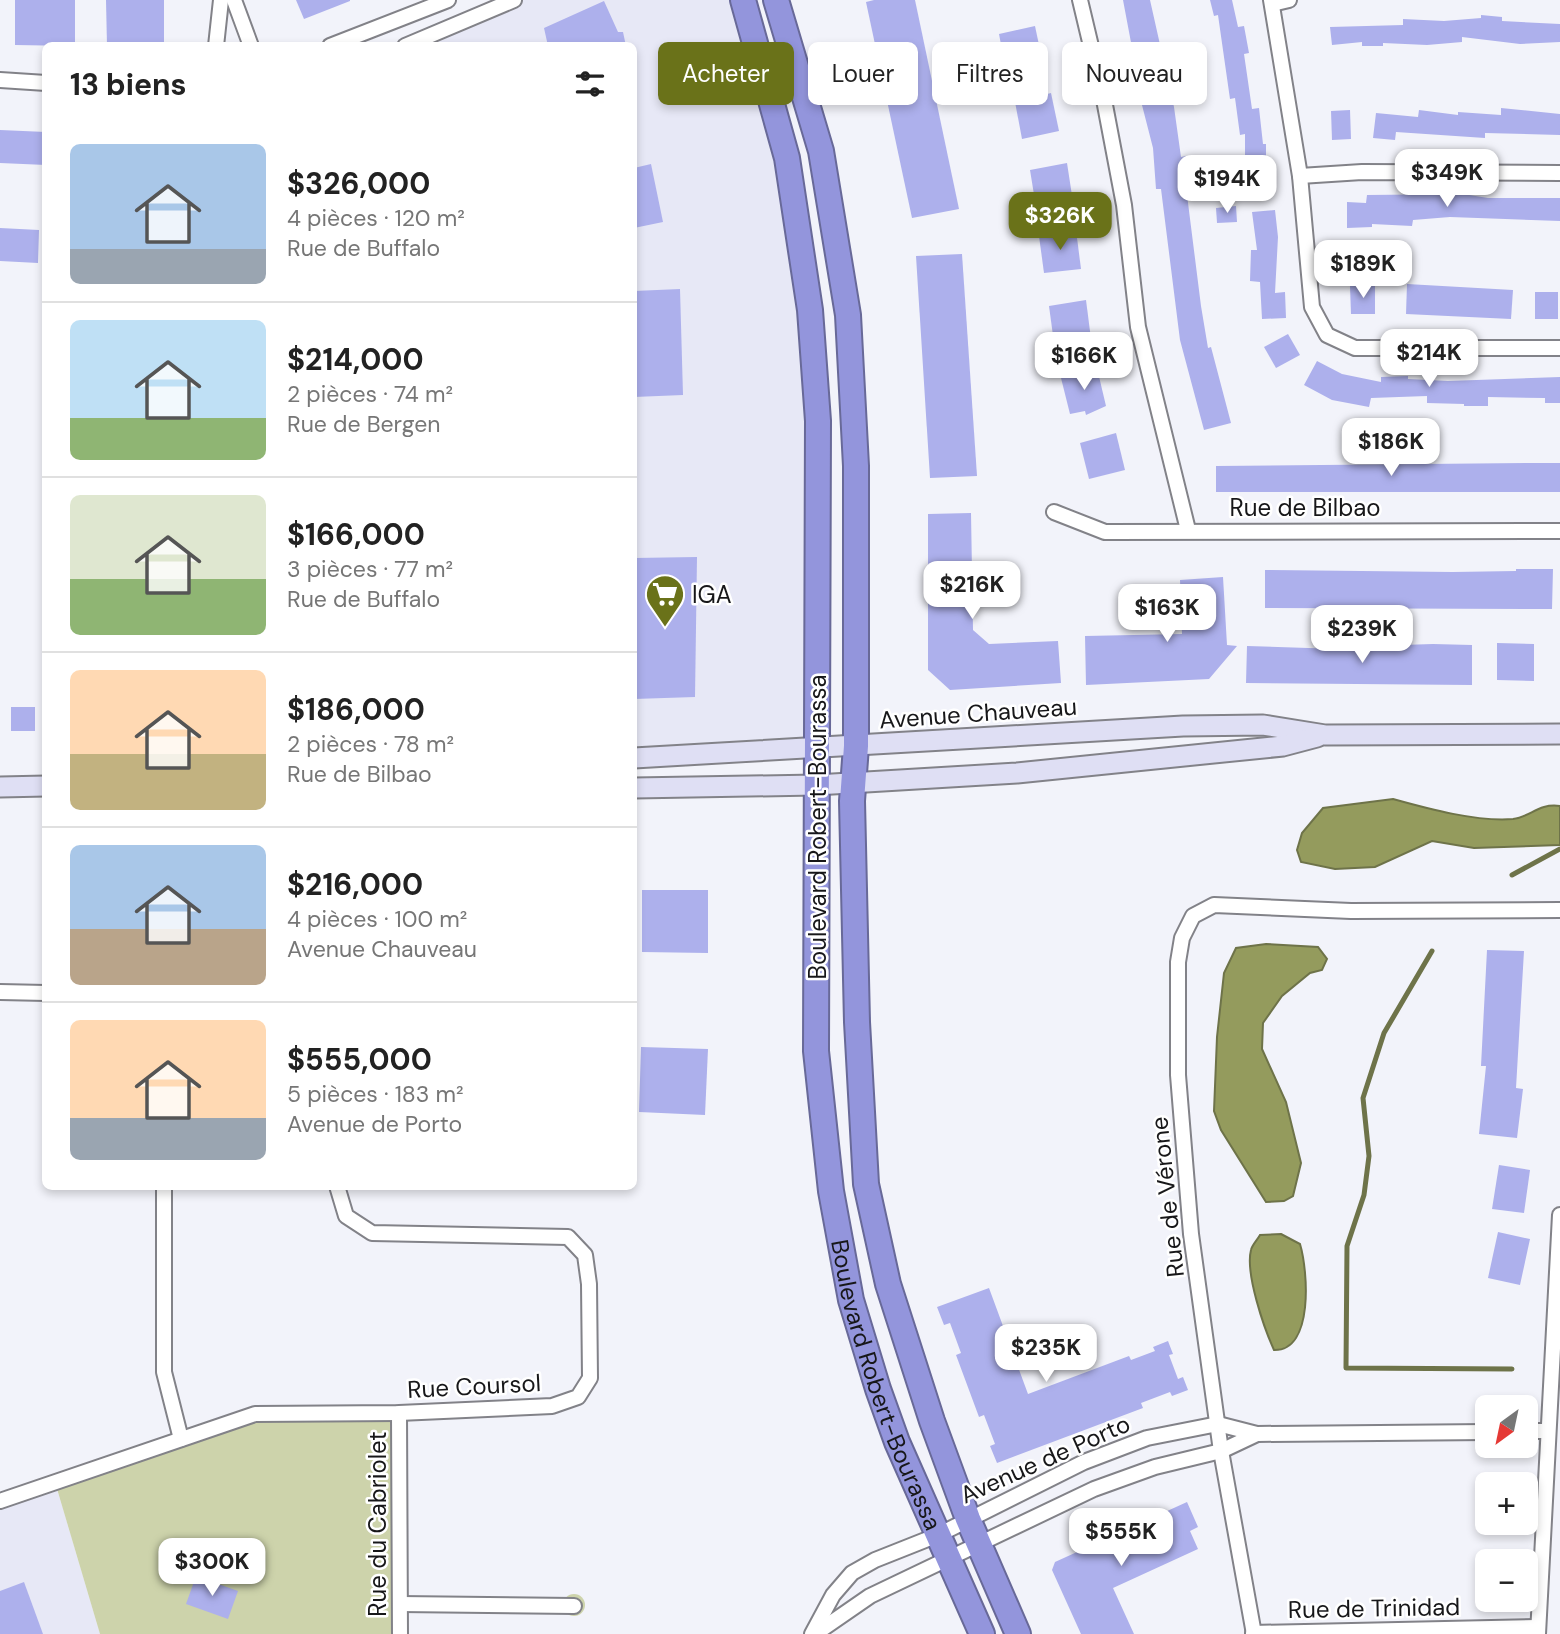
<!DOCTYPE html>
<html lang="fr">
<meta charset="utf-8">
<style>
body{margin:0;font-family:"DM Sans",sans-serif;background:#f6f6f6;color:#222;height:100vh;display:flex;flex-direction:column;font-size:26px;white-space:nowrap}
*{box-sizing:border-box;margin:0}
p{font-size:23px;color:#767676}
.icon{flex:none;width:38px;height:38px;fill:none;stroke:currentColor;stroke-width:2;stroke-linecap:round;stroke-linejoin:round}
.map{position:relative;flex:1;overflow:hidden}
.drawer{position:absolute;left:42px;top:42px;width:595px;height:1148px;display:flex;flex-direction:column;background:#fff;border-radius:10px;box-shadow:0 4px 10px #0003}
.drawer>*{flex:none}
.banner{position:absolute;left:658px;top:42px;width:665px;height:63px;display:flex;gap:14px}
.needle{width:46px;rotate:213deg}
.controls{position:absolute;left:1475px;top:1395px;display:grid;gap:14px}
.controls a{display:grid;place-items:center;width:63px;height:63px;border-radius:10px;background:#fff;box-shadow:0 4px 10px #0003;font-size:35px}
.price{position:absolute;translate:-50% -60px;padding:0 16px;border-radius:14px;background:#fff;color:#222;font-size:23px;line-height:46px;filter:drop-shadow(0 2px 4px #0008)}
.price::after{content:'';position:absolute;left:50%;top:42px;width:21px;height:16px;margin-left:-10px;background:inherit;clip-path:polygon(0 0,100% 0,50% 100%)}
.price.on{background:#6a7219;color:#fff}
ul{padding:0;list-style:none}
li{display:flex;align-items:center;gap:21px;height:175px;padding:0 28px}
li+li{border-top:2px solid #e0e0e0}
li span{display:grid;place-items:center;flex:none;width:196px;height:140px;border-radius:10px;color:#555}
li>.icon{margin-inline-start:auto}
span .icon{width:84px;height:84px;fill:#fffc;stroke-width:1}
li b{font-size:30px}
h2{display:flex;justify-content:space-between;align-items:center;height:84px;padding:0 28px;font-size:30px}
.pill{padding:0 24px;border-radius:10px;background:#fff;box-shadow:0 4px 10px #0003;font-size:24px;line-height:63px}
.pill.on{background:#6a7219;color:#fff}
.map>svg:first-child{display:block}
.built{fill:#e7e8f6}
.green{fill:#cdd3ab}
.water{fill:#949b5d;stroke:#6e7349;stroke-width:2}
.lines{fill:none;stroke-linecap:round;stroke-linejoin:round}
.stream{stroke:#6e7349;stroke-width:5}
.building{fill:#adb0ec}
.street-casing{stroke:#828288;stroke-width:18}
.secondary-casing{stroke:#828288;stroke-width:23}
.highway-casing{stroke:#686998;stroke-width:28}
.street{stroke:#fff;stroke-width:14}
.secondary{stroke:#dfdff4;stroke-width:19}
.highway{stroke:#9395dc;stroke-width:24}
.labels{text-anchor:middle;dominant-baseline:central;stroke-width:5;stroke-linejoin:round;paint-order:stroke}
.street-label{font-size:24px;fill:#171719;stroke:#fff}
.poi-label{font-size:24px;fill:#171719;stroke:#fff;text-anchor:start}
</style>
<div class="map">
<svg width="1560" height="1634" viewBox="0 0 1560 1634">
<rect width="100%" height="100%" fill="#f2f3fa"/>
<!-- built -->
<g class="built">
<path d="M514 0H743L800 233 817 749 634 758V46H405Z"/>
<path d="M55 1482 100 1634H0V1501Z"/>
</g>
<!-- green -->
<g class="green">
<path d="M399 1413 400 1634H100L55 1482 255 1414Z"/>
<circle cx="574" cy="1605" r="11"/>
</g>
<!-- water -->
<g class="water">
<path d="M1393 799C1429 809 1477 822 1513 819 1531 817 1538 803 1560 806V845L1474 848 1432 841 1375 867 1335 869 1301 862 1297 850 1302 833 1323 808Z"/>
<path d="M1266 944 1318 947 1327 959 1322 970 1310 973 1282 996 1263 1023 1262 1049 1286 1102 1301 1163 1293 1196 1284 1201 1266 1202 1221 1130 1214 1111 1217 1037 1224 973 1236 948Z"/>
<path d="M1281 1234 1300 1244C1308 1271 1314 1351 1274 1350 1264 1328 1245 1273 1251 1250 1252 1245 1258 1239 1260 1235Z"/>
</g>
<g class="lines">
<!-- stream -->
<g class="stream">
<path d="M1512 875 1560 849"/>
<path d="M1432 951 1384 1033 1363 1098 1369 1156 1364 1195 1347 1246 1346 1368 1512 1369"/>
</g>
</g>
<!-- building -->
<g class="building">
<path d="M15 0H75V46L15 45Z"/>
<path d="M106 0H164V46H107Z"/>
<path d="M296 0H350V1L304 19Z"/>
<path d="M874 0H915L959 209 912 218 866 2Z"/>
<path d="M1123 0H1150L1174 107 1181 157 1186 156V187L1201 306 1208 348 1211 347 1231 423 1204 430 1180 340 1161 189H1156L1153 148 1133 70 1136 69Z"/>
<path d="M1210 0H1232L1238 27 1244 26 1249 53 1244 54 1252 109 1259 108 1263 144H1266V169H1245V134L1240 135 1235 98 1230 99 1218 15 1214 16Z"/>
<path d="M604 1 618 32H623L626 46H548L544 28Z"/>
<path d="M1481 15 1502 17V21L1560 24V42L1520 44 1462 37V42L1427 45 1383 43V46H1362V42L1332 45 1330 27 1403 25V19L1444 21 1481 18Z"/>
<path d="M1035 26 1043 64 1006 71 999 34Z"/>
<path d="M1051 93 1059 131 1022 139 1015 102Z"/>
<path d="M1501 108 1560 114V135L1485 133V138L1396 132 1395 140 1373 138 1376 113 1418 117 1419 110 1458 115V112L1501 115Z"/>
<path d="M1350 110 1351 139 1332 140 1331 111Z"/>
<path d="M0 130 46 132V165L0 163Z"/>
<path d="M1067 163 1073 202 1062 203 1063 207H1036L1030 170Z"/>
<path d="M651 164 663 222 634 228V168Z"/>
<path d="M1463 194 1488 198H1560V221L1450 217 1413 220 1412 226 1372 224V227L1347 228V202L1366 203 1367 195Z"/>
<path d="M1236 206 1237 222 1217 223 1216 208Z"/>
<path d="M1275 210 1278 237 1275 293 1285 292 1286 318 1262 319 1260 282 1250 281 1251 250H1257L1252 212Z"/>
<path d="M0 228 39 230 38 263 0 261Z"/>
<path d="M1076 230 1081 269 1044 273 1039 236Z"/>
<path d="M962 254 977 476 930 478 916 256Z"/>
<path d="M1407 284 1513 290 1511 319 1406 314Z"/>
<path d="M1350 286H1375V314H1351Z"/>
<path d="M680 289 683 395 634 397V291Z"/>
<rect x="1535" y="292" width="23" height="27"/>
<path d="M1086 300 1091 339 1054 343 1049 306Z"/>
<path d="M1288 334 1300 355 1276 368 1264 347Z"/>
<path d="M1317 361 1342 374 1381 382V377L1408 376V379L1448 381 1560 377V403H1545V398L1488 397V406H1464V404L1427 403V396L1371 398 1369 407 1332 400 1304 385Z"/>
<path d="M1097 368 1106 406 1086 415 1085 411 1070 414 1061 378Z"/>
<path d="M1116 433 1125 470 1089 479 1080 443Z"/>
<path d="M1533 463H1560V492H1216V466Z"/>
<path d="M971 513 973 630 989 644 1058 641 1061 683 950 690 928 670V514Z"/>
<path d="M697 557 695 697 634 699V558Z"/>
<path d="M1516 569H1553L1552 609 1265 608V570L1453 572 1516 571Z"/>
<path d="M1223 577 1227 645 1237 646 1209 679 1086 685 1085 636 1182 634 1180 580Z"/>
<path d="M1497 643 1534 644V681L1497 680Z"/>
<path d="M1433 644 1472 645V685L1246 683 1247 646 1370 650V646Z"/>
<rect x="11" y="707" width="24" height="24"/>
<path d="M642 890H708V953L642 952Z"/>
<path d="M1487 950 1524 951 1516 1088 1523 1089 1517 1138 1479 1134 1486 1066H1481Z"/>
<path d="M641 1047 708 1049 705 1115 639 1112Z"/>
<path d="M1499 1165 1530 1170 1524 1213 1492 1209Z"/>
<path d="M1498 1232 1530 1239 1520 1285 1488 1278Z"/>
<path d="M989 1288 1028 1394 1129 1356 1131 1360 1155 1351 1153 1347 1168 1341 1173 1354 1169 1355 1178 1379 1183 1377 1188 1390 1172 1396 1170 1392 1141 1403 1143 1408 997 1463 990 1446 995 1444 984 1415 979 1417 956 1355 961 1353 950 1323 944 1325 937 1307Z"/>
<path d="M1187 1502 1198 1527 1190 1531 1198 1549 1113 1588 1134 1634H1081L1052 1570 1055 1562Z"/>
<path d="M196 1576 238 1591 228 1619 186 1604Z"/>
<path d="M24 1582 43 1634H0V1591Z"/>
</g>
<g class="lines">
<!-- street casing -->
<g class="street-casing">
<g id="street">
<path d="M234 0 251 46"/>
<path d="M1080 0 1105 105 1124 205 1138 327 1188 530"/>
<path d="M1271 0 1300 176 1312 307 1327 335 1355 348H1560"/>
<path d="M1272 4 1289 0"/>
<path d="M216 46 221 0"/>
<path d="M330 46 448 0"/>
<path d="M405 46 514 0"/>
<path d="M0 80 46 83"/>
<path d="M1300 176 1362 172 1560 173"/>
<path d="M1054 512 1105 532 1560 531"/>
<path d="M0 992 46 993"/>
<path d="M164 1186V1372L181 1439"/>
<path d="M399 1413 400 1634"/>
<path d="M1526 1431H1546"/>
<path d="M0 1501 255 1414 399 1413 552 1406 578 1397 590 1378 589 1284 585 1255 568 1237 372 1233 346 1216 337 1186"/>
<path d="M400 1604 574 1606"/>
<path d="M1253 1633 1537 1627"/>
<path d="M812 1634 833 1595 852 1573 875 1560 938 1535 1084 1462 1147 1438 1218 1424 1257 1434 1488 1432"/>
<path d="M815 1634 870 1596 1094 1489 1155 1467 1221 1451 1257 1434"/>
<path d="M1254 1634 1221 1451 1191 1234 1178 1075V962L1182 938 1193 916 1214 905 1351 911 1560 910"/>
<path d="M1538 1634 1560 1215"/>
</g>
</g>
<!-- secondary casing -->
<g class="secondary-casing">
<g id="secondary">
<path d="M634 758 1183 726 1263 725 1325 735 1560 734"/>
<path d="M0 787 46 786"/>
<path d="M634 788 816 785 1017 773 1283 746 1317 737"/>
</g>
</g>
<!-- highway casing -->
<g class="highway-casing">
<g id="highway">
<path id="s1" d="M743 0 787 158 810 310 818 421 816 1051 831 1191 851 1300 878 1389 897 1442 982 1634"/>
<path d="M776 0 821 151 848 315 856 466V746L852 801 857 1022 866 1184 888 1284 932 1421 968 1519 1018 1634"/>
</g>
</g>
<!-- street -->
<use href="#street" class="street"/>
<!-- secondary -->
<use href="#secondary" class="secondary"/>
<!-- highway -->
<use href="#highway" class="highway"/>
</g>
<!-- icons -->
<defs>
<g id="supermarket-pin" transform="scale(2.0125)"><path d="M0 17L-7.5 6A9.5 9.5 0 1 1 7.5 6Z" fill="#6a7219" stroke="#fff"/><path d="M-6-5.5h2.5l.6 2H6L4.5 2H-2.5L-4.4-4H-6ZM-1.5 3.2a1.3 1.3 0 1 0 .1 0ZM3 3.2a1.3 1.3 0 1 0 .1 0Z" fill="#fff"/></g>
</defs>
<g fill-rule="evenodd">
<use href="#supermarket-pin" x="665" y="594"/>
</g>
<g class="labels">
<!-- street labels -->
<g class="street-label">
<text x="1305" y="507">Rue de Bilbao</text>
<text transform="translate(978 713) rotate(-4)">Avenue Chauveau</text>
<text transform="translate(817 827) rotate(-90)">Boulevard Robert-Bourassa</text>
<text transform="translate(1167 1197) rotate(-96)">Rue de Vérone</text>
<text stroke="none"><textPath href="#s1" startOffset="1402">Boulevard Robert-Bourassa</textPath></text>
<text transform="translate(474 1386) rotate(-3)">Rue Coursol</text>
<text transform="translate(1045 1459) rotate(-24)">Avenue de Porto</text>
<text transform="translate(377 1524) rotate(-90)">Rue du Cabriolet</text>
<text transform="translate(1374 1608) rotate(-1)">Rue de Trinidad</text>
</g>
<!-- poi labels -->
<g class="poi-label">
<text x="692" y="594">IGA</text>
</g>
</g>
</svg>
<div class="controls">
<a><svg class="needle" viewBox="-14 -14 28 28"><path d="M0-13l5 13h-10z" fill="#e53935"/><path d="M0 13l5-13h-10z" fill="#767676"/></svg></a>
<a>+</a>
<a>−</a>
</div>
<b class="price" style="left:1447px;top:209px">$349K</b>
<b class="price" style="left:1227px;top:215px">$194K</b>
<b class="price on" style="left:1060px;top:252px">$326K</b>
<b class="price" style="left:1363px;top:300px">$189K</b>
<b class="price" style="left:1429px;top:389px">$214K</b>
<b class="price" style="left:1084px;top:392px">$166K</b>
<b class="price" style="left:1391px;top:478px">$186K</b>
<b class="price" style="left:972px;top:621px">$216K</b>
<b class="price" style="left:1167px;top:644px">$163K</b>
<b class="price" style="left:1362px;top:665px">$239K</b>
<b class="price" style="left:1046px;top:1384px">$235K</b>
<b class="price" style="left:1121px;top:1568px">$555K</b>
<b class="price" style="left:212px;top:1598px">$300K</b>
<div class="banner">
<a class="pill on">Acheter</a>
<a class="pill">Louer</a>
<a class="pill">Filtres</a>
<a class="pill">Nouveau</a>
</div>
<section class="drawer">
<h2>13 biens<svg class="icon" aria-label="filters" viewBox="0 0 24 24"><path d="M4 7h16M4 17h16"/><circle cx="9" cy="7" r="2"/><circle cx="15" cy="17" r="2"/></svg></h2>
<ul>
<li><span style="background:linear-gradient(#a9c7e8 75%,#9aa5b1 0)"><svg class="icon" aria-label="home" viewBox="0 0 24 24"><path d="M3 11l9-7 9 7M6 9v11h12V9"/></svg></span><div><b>$326,000</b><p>4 pièces · 120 m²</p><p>Rue de Buffalo</p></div></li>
<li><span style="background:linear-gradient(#bfe0f5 70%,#8fb573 0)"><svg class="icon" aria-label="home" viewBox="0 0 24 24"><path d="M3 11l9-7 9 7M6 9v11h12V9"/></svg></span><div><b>$214,000</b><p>2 pièces · 74 m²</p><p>Rue de Bergen</p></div></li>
<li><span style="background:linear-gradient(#dfe7d0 60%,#8fb573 0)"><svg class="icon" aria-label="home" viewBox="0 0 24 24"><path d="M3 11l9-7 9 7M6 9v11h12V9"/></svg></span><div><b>$166,000</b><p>3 pièces · 77 m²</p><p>Rue de Buffalo</p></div></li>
<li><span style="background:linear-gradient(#ffd9b3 60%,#c2b280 0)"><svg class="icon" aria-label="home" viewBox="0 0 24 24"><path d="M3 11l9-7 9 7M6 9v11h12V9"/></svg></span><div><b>$186,000</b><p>2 pièces · 78 m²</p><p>Rue de Bilbao</p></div></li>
<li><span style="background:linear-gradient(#a9c7e8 60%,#b9a48a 0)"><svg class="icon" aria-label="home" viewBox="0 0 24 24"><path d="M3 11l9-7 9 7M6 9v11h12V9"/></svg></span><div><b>$216,000</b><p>4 pièces · 100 m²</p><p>Avenue Chauveau</p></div></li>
<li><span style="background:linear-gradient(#ffd9b3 70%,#9aa5b1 0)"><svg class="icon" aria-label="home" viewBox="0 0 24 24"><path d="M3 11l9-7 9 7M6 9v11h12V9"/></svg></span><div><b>$555,000</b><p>5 pièces · 183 m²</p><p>Avenue de Porto</p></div></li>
</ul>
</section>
</div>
